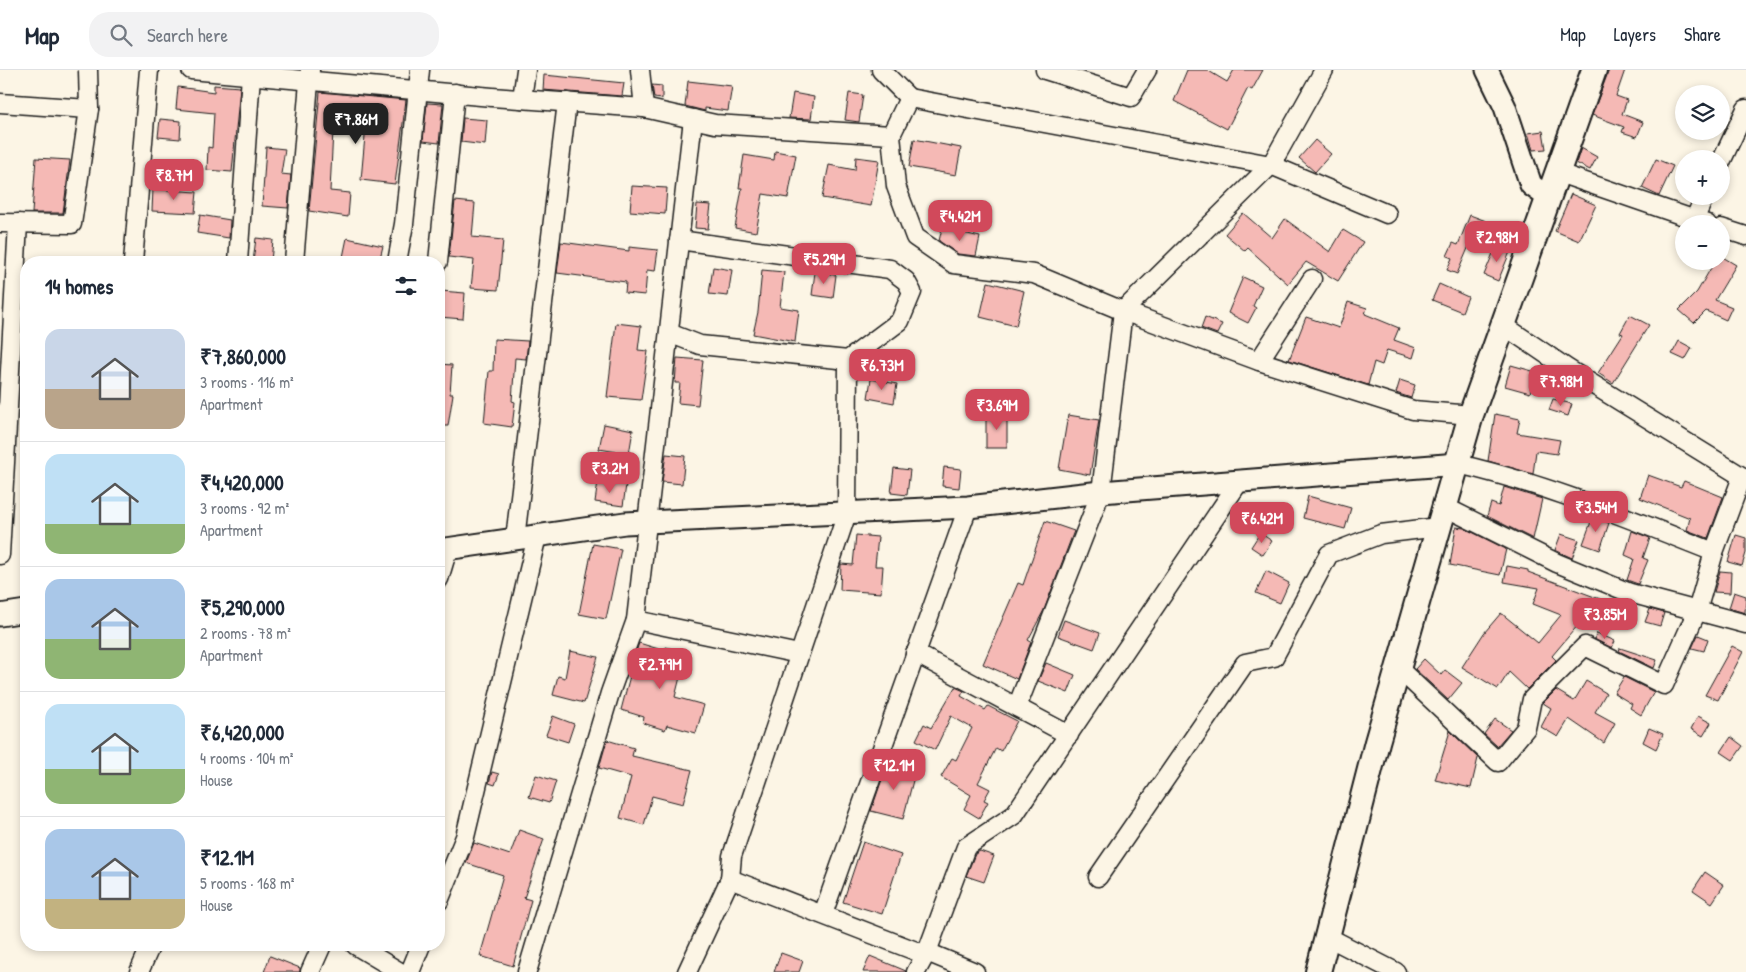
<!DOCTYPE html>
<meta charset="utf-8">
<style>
body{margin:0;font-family:"Patrick Hand",sans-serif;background:#f2f2f3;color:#1f2937;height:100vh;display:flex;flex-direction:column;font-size:19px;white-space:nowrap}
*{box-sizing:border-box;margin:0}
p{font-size:16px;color:#747a83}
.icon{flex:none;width:28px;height:28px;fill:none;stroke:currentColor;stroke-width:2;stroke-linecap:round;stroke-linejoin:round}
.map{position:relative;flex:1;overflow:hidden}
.details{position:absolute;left:20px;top:186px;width:425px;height:695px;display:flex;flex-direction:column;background:#fff;border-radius:20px;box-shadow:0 2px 8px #0003}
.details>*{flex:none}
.tools{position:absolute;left:1675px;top:15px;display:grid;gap:10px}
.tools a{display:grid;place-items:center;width:55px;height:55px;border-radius:50%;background:#fff;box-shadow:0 2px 8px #0003;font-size:25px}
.price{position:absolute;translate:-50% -42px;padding:0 11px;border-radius:10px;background:#d1495b;color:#fff;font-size:16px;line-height:32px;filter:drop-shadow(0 1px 2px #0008)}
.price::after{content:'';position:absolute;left:50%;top:30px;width:15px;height:11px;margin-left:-8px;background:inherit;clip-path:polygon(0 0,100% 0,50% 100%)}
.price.current{background:#222;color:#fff}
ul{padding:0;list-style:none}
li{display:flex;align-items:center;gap:15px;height:125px;padding:0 25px}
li+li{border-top:1px solid #e0e1e3}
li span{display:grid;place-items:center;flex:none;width:140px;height:100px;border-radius:15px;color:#555}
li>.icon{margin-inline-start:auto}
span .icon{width:60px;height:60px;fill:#fffc;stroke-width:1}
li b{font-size:21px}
h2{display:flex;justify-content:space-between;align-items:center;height:60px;padding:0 25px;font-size:21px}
header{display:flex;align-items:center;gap:30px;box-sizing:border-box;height:70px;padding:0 25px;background:#fff;border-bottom:1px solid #e0e1e3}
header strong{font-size:24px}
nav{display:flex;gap:28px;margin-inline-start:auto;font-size:18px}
.search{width:350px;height:45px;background:#f2f2f3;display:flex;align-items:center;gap:12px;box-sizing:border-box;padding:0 18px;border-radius:20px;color:#747a83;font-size:19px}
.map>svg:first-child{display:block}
.building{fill:#f5b9b5;stroke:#1c1c1c}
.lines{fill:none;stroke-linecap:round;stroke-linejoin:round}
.minor-casing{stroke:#1c1c1c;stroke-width:21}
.tertiary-casing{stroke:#1c1c1c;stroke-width:25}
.secondary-casing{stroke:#1c1c1c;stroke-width:28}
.minor{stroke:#fcf5e5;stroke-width:18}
.tertiary{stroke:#fcf5e5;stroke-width:21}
.secondary{stroke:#fcf5e5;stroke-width:24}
</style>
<header>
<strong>Map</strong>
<div class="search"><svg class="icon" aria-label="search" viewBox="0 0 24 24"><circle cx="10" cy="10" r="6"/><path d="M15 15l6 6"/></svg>Search here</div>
<nav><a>Map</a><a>Layers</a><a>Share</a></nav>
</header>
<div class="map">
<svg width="1746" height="902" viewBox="0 0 1746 902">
<rect width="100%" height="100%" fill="#fcf5e5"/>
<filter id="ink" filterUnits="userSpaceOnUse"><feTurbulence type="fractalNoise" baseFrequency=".02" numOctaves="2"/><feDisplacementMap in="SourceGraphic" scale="10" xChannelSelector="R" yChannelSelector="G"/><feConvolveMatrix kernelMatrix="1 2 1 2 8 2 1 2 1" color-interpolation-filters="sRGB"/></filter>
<g filter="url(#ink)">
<!-- building -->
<g class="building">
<path d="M1187 0H1207L1227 12 1234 0H1263L1252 20 1248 18 1227 59 1174 31Z"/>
<path d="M1609 0H1625L1616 26 1627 30 1622 44 1643 52 1637 67 1622 62 1624 57 1592 45Z"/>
<path d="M544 5 624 13 622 26 543 20Z"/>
<path d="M688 11 732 16 728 41 705 38V41L685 36Z"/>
<path d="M214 15 240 17 232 102 207 100 208 77 212 78 214 43 176 39 178 17 214 22Z"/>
<path d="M652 15 662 16V29L654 28Z"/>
<path d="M320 22 406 30 395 114 361 110 366 55 339 51 333 60 330 121 350 123 348 147 309 141Z"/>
<path d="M793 23 814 27 811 49 789 48Z"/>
<path d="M849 23 863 25 859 52 845 50Z"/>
<path d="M427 33 443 34 439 73 423 71Z"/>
<path d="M463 48 487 50 485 75 461 72Z"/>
<path d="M160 49 181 51 180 69 158 67Z"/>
<path d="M1543 61 1546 79 1533 80 1528 63Z"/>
<path d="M914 69 961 78 956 105 909 97Z"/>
<path d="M1315 70 1331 84 1315 102 1299 88Z"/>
<path d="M266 77 285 79 281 104 291 105 288 138 262 136Z"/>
<path d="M1581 78 1597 87 1590 100 1576 93Z"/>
<path d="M775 81 796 85 788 128 763 124 756 162 735 158 742 118H739L744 85 774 90Z"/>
<path d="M856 87 879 90 871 136 822 128 829 95 855 100Z"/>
<path d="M36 88 70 90 63 143H32Z"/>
<path d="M1656 89 1673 96 1659 126 1642 118Z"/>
<path d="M632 116 667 118 665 144 630 141Z"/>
<path d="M153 119 197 122 195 143 152 141Z"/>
<path d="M1571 124 1596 135 1579 171 1555 161Z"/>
<path d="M455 131 475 133 472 167 503 170 498 220 471 218 474 190 449 187Z"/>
<path d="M697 134 711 135 708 159 695 158Z"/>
<path d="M1243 143 1272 168 1285 149 1330 182 1343 160 1363 172 1338 211 1306 192 1288 214 1248 178 1245 181 1225 164Z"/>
<path d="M200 145 230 150 229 168 197 163Z"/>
<path d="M1470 145 1486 151 1481 164 1475 162 1457 204 1447 200 1452 188 1447 186 1453 173 1458 175Z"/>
<path d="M942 158 980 167 976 186 958 184 939 171Z"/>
<path d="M256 168 273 170 271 192H253Z"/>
<path d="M347 168 383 176 379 192H342Z"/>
<path d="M561 172 629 181V177L658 180 655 201 647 200 645 225 625 223 626 212 557 203Z"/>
<path d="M1496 176 1510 182 1498 211 1484 205Z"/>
<path d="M1721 186 1736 195 1715 230 1732 237 1726 250 1706 241 1694 253 1679 240 1697 222 1715 191H1721Z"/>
<path d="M713 197 732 200 728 226 709 224Z"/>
<path d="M762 200 784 202 780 237 799 240 795 272 753 264 758 242Z"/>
<path d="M815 202 836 205 833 228 812 225Z"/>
<path d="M1243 207 1262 216 1253 236 1256 238 1248 253 1228 243Z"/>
<path d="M988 212 1024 221 1016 256 980 247Z"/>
<path d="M1439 214 1468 227 1462 242 1432 230Z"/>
<path d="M441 221 465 223 463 249 439 247Z"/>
<path d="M1348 232 1367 238 1365 244 1399 258 1394 270 1416 278 1413 288 1387 280 1382 295 1374 292 1368 315 1289 290 1306 247 1339 258Z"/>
<path d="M1630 245 1649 255 1613 313 1598 303 1623 264 1620 263Z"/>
<path d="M1205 247 1222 254 1217 264 1201 258Z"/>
<path d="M616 253 641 256 638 280 648 281 641 330 607 327Z"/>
<path d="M494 269 528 271 526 289 515 288 512 331 515 332 512 357 484 353 489 301H493Z"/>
<path d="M1679 271 1692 278 1685 290 1672 284Z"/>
<path d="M677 288 703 290 698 335 678 333 680 313H675Z"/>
<path d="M439 294 452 295 450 324H453L448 356H439Z"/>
<path d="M1511 295 1536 302 1530 323 1505 316Z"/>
<path d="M871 309 897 314 894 333 868 328Z"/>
<path d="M1400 310 1415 315 1411 328 1396 323Z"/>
<path d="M1553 329 1572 334 1568 346 1549 340Z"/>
<path d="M1007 344V378H986V345Z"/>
<path d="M1495 344 1520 349 1517 363 1560 370 1557 384 1536 381 1533 404 1488 391Z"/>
<path d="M1068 345 1099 350 1090 405 1059 399Z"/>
<path d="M604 354 633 360 629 384 599 379Z"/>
<path d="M666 384 685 386 682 414 662 412Z"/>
<path d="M944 397 961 399 959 418 942 416Z"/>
<path d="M894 398 910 400 907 425 891 423Z"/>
<path d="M1648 405 1681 417 1684 411 1723 427 1708 468 1687 460 1690 448 1640 428Z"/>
<path d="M598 411 626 415 623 436 595 432Z"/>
<path d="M1504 417 1542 429 1533 469 1487 446 1491 433 1499 436Z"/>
<path d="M1308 426 1351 438 1345 459 1303 448Z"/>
<path d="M1593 446 1609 453 1600 480 1583 474Z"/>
<path d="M1045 451 1074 461 1044 540 1028 570 1031 572 1017 609 983 594 1018 513 1023 515Z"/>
<path d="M1456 457 1464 458 1506 479 1500 505 1450 495Z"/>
<path d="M1632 461 1650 468 1643 488 1648 490 1638 514 1627 510 1634 489 1625 485Z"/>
<path d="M1260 463 1272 471 1263 485 1251 477Z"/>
<path d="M1561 464 1579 470 1572 488 1555 480Z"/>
<path d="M856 465 878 467 875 496H883L881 523 840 520 841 494 853 495Z"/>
<path d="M1736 465 1746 468V483L1742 496 1728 492Z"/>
<path d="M593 474 621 479 606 549 579 544Z"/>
<path d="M1507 496 1528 500V502L1600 529 1552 586 1556 590 1527 619 1509 602 1498 619 1462 597 1484 563 1501 543 1538 573 1561 545 1533 534 1539 518 1504 512Z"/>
<path d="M1266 501 1289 513 1280 533 1256 523Z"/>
<path d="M1720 501 1731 502 1730 523 1714 522Z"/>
<path d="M1734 522 1746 526 1745 543 1729 538Z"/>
<path d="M1650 539 1664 543 1660 556 1645 552Z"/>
<path d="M1064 550 1100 563 1094 579 1058 566Z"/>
<path d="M1597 563 1615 571 1612 578 1594 569Z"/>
<path d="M1698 565 1708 569 1704 581 1692 578Z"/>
<path d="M639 573 665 581 666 577 686 583 675 627 704 635 696 663 667 655 665 660 643 653 644 647 621 640 631 602H629Z"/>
<path d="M1732 576 1743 582 1718 630 1705 625Z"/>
<path d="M1620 578 1657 590 1654 598 1619 581Z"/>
<path d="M570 581 598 587 584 633 553 625 558 606 565 608Z"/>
<path d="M1424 589 1441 605 1445 600 1462 613 1448 630 1415 599Z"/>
<path d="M1046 593 1075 605 1068 623 1038 611Z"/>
<path d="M1624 607 1654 622 1641 645 1630 638 1632 634 1614 623Z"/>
<path d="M1586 611 1606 623 1595 642 1615 653 1604 673 1569 649 1558 667 1541 657 1551 638 1543 633 1556 620 1574 631Z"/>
<path d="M955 617 964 621 961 626 985 640 988 636 1017 651 1001 681 996 678 978 713 990 719 984 730 988 732 979 748 964 739 971 725 941 707 952 688 956 690 972 658 951 646 935 680 916 670 924 654 931 658Z"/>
<path d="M553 646 574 654 568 672 546 665Z"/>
<path d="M1698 646 1711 653 1703 666 1691 659Z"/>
<path d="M1495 649 1511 660 1497 676 1484 664Z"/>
<path d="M1649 658 1663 664 1656 679 1643 672Z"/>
<path d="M1450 661 1478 688 1471 718 1435 710Z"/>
<path d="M1731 667 1743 676 1733 690 1721 682Z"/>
<path d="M607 670 634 678 632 686 692 700 683 734 652 726 644 755 620 748 631 707 599 698Z"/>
<path d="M888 692 916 699 903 749 871 741Z"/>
<path d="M492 702 499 704 495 715 489 713Z"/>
<path d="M536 705 556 711 549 733 529 727Z"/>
<path d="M519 760 544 769 524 828 531 830 513 896 480 886 503 805 466 793 474 773 510 785Z"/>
<path d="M863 772 901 785 882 844 843 832Z"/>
<path d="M980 781 994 786 984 812 966 806 975 784Z"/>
<path d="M1705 802 1724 815 1712 833 1693 820Z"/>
<path d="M781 883 803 891 799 902H774Z"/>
<path d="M270 886 300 898V902H264Z"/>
<path d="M870 886 906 901 905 902H863Z"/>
</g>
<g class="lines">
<!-- minor casing -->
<g class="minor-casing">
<g id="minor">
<path d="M191 0 492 27 644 38 715 54 891 65 896 116 915 167 954 194 1034 204 1123 241 1259 291 1413 340 1471 345"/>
<path d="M640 0 644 38"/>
<path d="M881 0 909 28 891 65"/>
<path d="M1045 0 1131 27 1147 0"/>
<path d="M909 28 1271 95 1387 144"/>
<path d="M522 29 526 0"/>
<path d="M0 33 89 39"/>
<path d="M1721 92 1746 39"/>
<path d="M1559 103 1707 154"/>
<path d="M1694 150 1705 126"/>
<path d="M0 153 72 154 89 39 88 0"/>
<path d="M1721 158 1746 166"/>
<path d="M133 192 149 0"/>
<path d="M238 192 251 5"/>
<path d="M294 192 310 0"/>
<path d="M397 192 404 154 420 0"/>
<path d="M438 192 455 23"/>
<path d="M1503 255 1568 299 1746 409"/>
<path d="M669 263 700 275 848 290 900 251 912 222 906 211 890 199 679 170"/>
<path d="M1259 291 1312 209"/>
<path d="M1458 394C1546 414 1630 449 1714 482"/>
<path d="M1443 436 1557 493 1630 523 1746 554"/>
<path d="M515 469 567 32"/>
<path d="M0 485 18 153"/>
<path d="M439 509 448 479"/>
<path d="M636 550 799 584"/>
<path d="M915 583 1069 665"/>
<path d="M1398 598 1498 692 1526 658 1532 629 1585 576 1664 615 1697 541 1714 482 1742 407"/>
<path d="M1017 637 1101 422 1123 241 1271 95 1324 0"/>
<path d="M1098 807 1245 593 1274 587 1329 484 1381 464 1438 457"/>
<path d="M730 809 926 885"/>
<path d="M439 831 465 767 537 466"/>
<path d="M823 844 968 437"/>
<path d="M1326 866 1396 902"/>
<path d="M355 875 400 902"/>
<path d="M927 882 975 902"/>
<path d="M139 902 151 875"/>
<path d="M310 902 322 875"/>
<path d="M410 902 421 875"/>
<path d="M527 902 610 623 636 550 693 49"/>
<path d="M687 902 730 809 732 786 847 443 848 290"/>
<path d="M916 902 927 882 966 777 1014 745 1239 412"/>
</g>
</g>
<!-- tertiary casing -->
<g class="tertiary-casing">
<g id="tertiary">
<path d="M1487 0 1505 37 1531 115 1549 128"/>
<path d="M439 480 625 453 968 437 1101 422 1458 394"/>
<path d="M0 545 26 541"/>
</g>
</g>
<!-- secondary casing -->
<g class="secondary-casing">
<path id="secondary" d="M1318 902 1377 672 1471 345 1594 0"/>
</g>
<!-- minor -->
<use href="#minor" class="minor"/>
<!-- tertiary -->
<use href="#tertiary" class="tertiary"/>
<!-- secondary -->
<use href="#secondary" class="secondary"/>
</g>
</g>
</svg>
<div class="tools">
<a><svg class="icon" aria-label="layers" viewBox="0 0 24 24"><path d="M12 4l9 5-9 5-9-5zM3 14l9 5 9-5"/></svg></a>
<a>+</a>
<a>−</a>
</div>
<b class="price current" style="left:356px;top:75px">₹7.86M</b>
<b class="price" style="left:174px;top:131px">₹8.7M</b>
<b class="price" style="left:960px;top:172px">₹4.42M</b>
<b class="price" style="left:1497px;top:193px">₹2.98M</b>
<b class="price" style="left:824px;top:215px">₹5.29M</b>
<b class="price" style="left:882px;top:321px">₹6.73M</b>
<b class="price" style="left:1561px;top:337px">₹7.98M</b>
<b class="price" style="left:997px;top:361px">₹3.69M</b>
<b class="price" style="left:610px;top:424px">₹3.2M</b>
<b class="price" style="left:1596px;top:463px">₹3.54M</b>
<b class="price" style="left:1262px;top:474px">₹6.42M</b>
<b class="price" style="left:1605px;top:570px">₹3.85M</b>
<b class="price" style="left:660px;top:620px">₹2.79M</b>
<b class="price" style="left:894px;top:721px">₹12.1M</b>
<section class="details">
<h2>14 homes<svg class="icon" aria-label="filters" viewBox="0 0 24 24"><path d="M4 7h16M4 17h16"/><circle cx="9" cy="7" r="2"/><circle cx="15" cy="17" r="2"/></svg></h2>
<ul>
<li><span style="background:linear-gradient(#c9d6e8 60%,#b9a48a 0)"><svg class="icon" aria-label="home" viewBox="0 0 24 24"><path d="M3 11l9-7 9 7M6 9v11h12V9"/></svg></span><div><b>₹7,860,000</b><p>3 rooms · 116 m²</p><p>Apartment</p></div></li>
<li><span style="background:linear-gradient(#bfe0f5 70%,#8fb573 0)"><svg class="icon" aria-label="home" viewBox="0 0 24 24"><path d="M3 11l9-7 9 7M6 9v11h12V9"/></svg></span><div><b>₹4,420,000</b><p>3 rooms · 92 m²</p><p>Apartment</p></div></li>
<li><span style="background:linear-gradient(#a9c7e8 60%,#8fb573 0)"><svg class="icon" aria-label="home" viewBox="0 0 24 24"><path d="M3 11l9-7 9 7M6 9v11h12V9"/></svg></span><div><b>₹5,290,000</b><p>2 rooms · 78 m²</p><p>Apartment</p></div></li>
<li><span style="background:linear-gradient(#bfe0f5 65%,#8fb573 0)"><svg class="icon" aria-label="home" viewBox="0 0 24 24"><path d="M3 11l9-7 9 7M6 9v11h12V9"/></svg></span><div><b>₹6,420,000</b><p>4 rooms · 104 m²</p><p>House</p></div></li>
<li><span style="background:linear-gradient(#a9c7e8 70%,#c2b280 0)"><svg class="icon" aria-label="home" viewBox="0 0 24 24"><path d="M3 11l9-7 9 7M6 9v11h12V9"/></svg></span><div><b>₹12.1M</b><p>5 rooms · 168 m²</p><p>House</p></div></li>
</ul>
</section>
</div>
